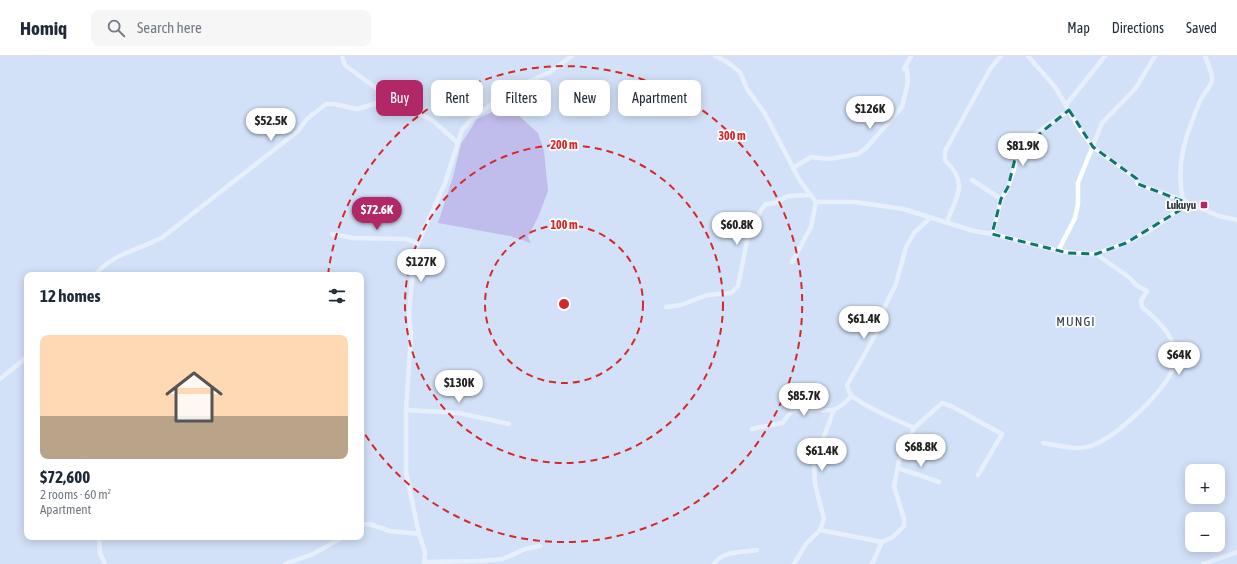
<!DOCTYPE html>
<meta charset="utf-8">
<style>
body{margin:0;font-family:"Asap Condensed",sans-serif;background:#f6f6f7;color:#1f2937;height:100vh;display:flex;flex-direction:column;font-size:15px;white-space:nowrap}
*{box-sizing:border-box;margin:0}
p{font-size:13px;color:#747a83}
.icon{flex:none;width:22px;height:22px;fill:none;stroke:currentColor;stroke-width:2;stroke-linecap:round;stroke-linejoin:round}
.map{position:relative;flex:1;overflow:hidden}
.details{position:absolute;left:24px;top:216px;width:340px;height:268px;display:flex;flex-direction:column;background:#fff;border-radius:8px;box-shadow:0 2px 10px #0003}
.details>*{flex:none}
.banner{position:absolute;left:376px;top:24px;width:380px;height:36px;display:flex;gap:8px}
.tools{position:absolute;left:1185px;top:408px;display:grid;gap:8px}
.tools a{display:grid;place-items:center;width:40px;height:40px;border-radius:8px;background:#fff;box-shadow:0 2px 10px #0003;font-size:20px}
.price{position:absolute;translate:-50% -34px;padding:0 9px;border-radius:14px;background:#fff;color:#222;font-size:13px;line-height:26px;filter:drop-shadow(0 1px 2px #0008)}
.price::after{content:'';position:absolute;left:50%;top:24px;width:12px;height:9px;margin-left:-6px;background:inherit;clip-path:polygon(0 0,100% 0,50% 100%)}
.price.selected{background:#b22765;color:#fff}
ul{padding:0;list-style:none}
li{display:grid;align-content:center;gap:8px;height:212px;padding:0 16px}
li span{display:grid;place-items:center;height:124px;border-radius:8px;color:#555}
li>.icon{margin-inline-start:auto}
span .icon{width:72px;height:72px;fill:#fffc;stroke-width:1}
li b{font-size:17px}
h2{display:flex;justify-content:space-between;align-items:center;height:48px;padding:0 16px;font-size:17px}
.tag{padding:0 14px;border-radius:8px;background:#fff;box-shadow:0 2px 10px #0003;font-size:14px;line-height:36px}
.tag.selected{background:#b22765;color:#fff}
header{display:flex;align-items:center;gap:24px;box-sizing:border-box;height:56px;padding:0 20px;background:#fff;border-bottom:1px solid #e0e1e3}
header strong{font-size:19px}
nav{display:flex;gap:22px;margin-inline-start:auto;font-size:14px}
.search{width:280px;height:36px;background:#f6f6f7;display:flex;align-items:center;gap:10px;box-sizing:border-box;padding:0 14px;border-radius:8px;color:#747a83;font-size:15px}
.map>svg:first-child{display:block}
.forest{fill:#aa8edc}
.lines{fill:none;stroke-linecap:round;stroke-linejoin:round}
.street{stroke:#fff;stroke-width:4.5}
.marked{fill:none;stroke:#0f766e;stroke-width:3;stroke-dasharray:8 5;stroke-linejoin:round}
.ring{fill:none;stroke:#d62828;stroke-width:2;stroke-dasharray:7 5}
.poi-dot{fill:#b22765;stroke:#fff;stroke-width:1.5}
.labels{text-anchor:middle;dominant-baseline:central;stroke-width:3.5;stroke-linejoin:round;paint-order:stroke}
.poi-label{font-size:11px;font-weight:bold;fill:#323740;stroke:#fff;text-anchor:end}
.quarter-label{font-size:13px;letter-spacing:1px;fill:#303b4e;stroke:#fff}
.centre{fill:#d62828;stroke:#fff;stroke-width:2}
.ring-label{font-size:12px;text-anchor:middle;font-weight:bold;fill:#d62828;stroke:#fff;stroke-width:3.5;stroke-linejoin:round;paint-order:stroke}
</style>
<header>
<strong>Homiq</strong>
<div class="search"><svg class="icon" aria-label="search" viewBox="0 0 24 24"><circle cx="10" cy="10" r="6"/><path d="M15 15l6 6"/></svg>Search here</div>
<nav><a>Map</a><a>Directions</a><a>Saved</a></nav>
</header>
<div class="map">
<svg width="1237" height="508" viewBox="0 0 1237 508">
<rect width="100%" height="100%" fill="#d2e1f8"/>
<!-- forest -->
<path class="forest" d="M507 49 538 77 544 95 548 135 539 159 528 181 531 187 510 180 438 167 453 121 461 88 477 63Z"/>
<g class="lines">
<!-- street -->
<g class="street">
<path d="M342 0 344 7 346 10 391 43"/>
<path d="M715 0 727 6 740 16 747 33 764 56 800 125 816 146H855L903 153 974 175 992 178 1058 195 1082 198H1096L1126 187 1152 173 1183 151 1190 148 1219 160 1237 164"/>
<path d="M1028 0 1055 31 1081 75 1093 91 1137 123 1138 128 1183 144 1190 148"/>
<path d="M1066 49 1105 0"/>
<path d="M793 112 811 101 829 103 858 98 866 92 902 51 908 26 907 13H904L911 0"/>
<path d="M972 124 1001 143"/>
<path d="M1183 144C1175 107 1186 79 1200 45 1203 38 1211 31 1212 24 1213 16 1207 7 1205 0"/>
<path d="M947 166C957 138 969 128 945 104V95L990 13 1001 0"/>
<path d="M332 178 353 182 406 183 418 187"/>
<path d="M992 178 1001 143 1008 131 1014 113 1015 103 1022 92 1035 78 1069 54"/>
<path d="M1058 195 1075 162 1078 148V127L1102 67 1135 33 1155 0"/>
<path d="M792 206 811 171 816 146"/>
<path d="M95 219C113 197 139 194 163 181L298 75 307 63 326 48H334L357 53 391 43 432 64 457 86"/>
<path d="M666 251 681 249 707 239 731 237 738 230 748 180 761 154 766 148 775 147 788 140 810 139"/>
<path d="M0 323 27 301"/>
<path d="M406 354 459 357 509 368"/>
<path d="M914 372C895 363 868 353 852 340 849 337 848 333 847 329L876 278 882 256 896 228 906 191 914 177 930 162"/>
<path d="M752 373 782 367C787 363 786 359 792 356 805 348 822 358 835 353 841 351 847 344 852 340"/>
<path d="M1043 387C1057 389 1077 395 1091 390 1110 383 1126 368 1140 355 1182 314 1191 291 1142 251L1141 245 1147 235 1136 229 1130 222 1096 198"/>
<path d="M898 412 939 426"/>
<path d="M361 469 369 468 390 475 419 478"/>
<path d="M820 474 824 463 815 428 814 406 834 354"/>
<path d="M99 481 100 497 105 508"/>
<path d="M425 506 479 505 503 503 525 493 540 490"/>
<path d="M285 508 313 498 343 481"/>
<path d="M424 508 425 496 419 478 406 416V354L411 278 409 258 413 212 418 187 445 127 462 74 471 64 510 34 550 16 572 0"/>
<path d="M714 508C723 494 742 497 757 494"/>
<path d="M794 508 806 488 820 474 882 486 893 481 904 470V463L894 430 899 405 914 372 942 347 951 350 1002 378 978 419"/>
<path d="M872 508 882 486"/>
<path d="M1203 508 1237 496"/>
</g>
</g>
<!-- marked area -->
<path d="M0 0H1237V508H0ZM1069 54 1093 91 1137 123 1138 128 1190 148 1126 187 1096 198 1068 197 992 178 1001 143 1008 131 1015 103 1022 92Z" fill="#d2e1f8" fill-opacity=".55" fill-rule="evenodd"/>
<path class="marked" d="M1069 54 1093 91 1137 123 1138 128 1190 148 1126 187 1096 198 1068 197 992 178 1001 143 1008 131 1015 103 1022 92Z"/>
<!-- distance rings -->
<g class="ring">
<circle cx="564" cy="248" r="79"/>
<circle cx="564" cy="248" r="159"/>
<path d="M328 219A238 238 0 1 1 361 372"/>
</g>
<!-- markers -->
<rect class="poi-dot" x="1200" y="145" width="8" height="8" rx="2"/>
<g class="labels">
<!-- poi labels -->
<g class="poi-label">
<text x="1196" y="149">Lukuyu</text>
</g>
<!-- quarter labels -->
<g class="quarter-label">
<text x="1076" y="265">MUNGI</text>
</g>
</g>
<circle cx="564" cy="248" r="6" class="centre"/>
<g class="ring-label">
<text x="732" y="84">300 m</text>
<text x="564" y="93">200 m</text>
<text x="564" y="173">100 m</text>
</g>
</svg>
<div class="tools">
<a>+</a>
<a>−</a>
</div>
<b class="price" style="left:870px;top:74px">$126K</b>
<b class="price" style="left:271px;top:86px">$52.5K</b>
<b class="price" style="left:1023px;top:111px">$81.9K</b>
<b class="price selected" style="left:377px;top:175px">$72.6K</b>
<b class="price" style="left:737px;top:190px">$60.8K</b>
<b class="price" style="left:421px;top:227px">$127K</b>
<b class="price" style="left:864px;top:284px">$61.4K</b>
<b class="price" style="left:1179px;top:320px">$64K</b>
<b class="price" style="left:459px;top:348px">$130K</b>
<b class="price" style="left:804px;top:361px">$85.7K</b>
<b class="price" style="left:921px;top:412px">$68.8K</b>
<b class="price" style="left:822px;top:416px">$61.4K</b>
<div class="banner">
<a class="tag selected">Buy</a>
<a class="tag">Rent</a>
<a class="tag">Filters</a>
<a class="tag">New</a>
<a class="tag">Apartment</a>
</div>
<section class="details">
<h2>12 homes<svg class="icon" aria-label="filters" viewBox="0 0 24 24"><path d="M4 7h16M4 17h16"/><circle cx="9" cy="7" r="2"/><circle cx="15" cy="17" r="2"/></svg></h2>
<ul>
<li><span style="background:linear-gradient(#ffd9b3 65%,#b9a48a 0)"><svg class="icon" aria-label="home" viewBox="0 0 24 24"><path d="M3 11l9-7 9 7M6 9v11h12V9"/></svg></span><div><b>$72,600</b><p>2 rooms · 60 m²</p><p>Apartment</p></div></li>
</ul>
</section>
</div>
